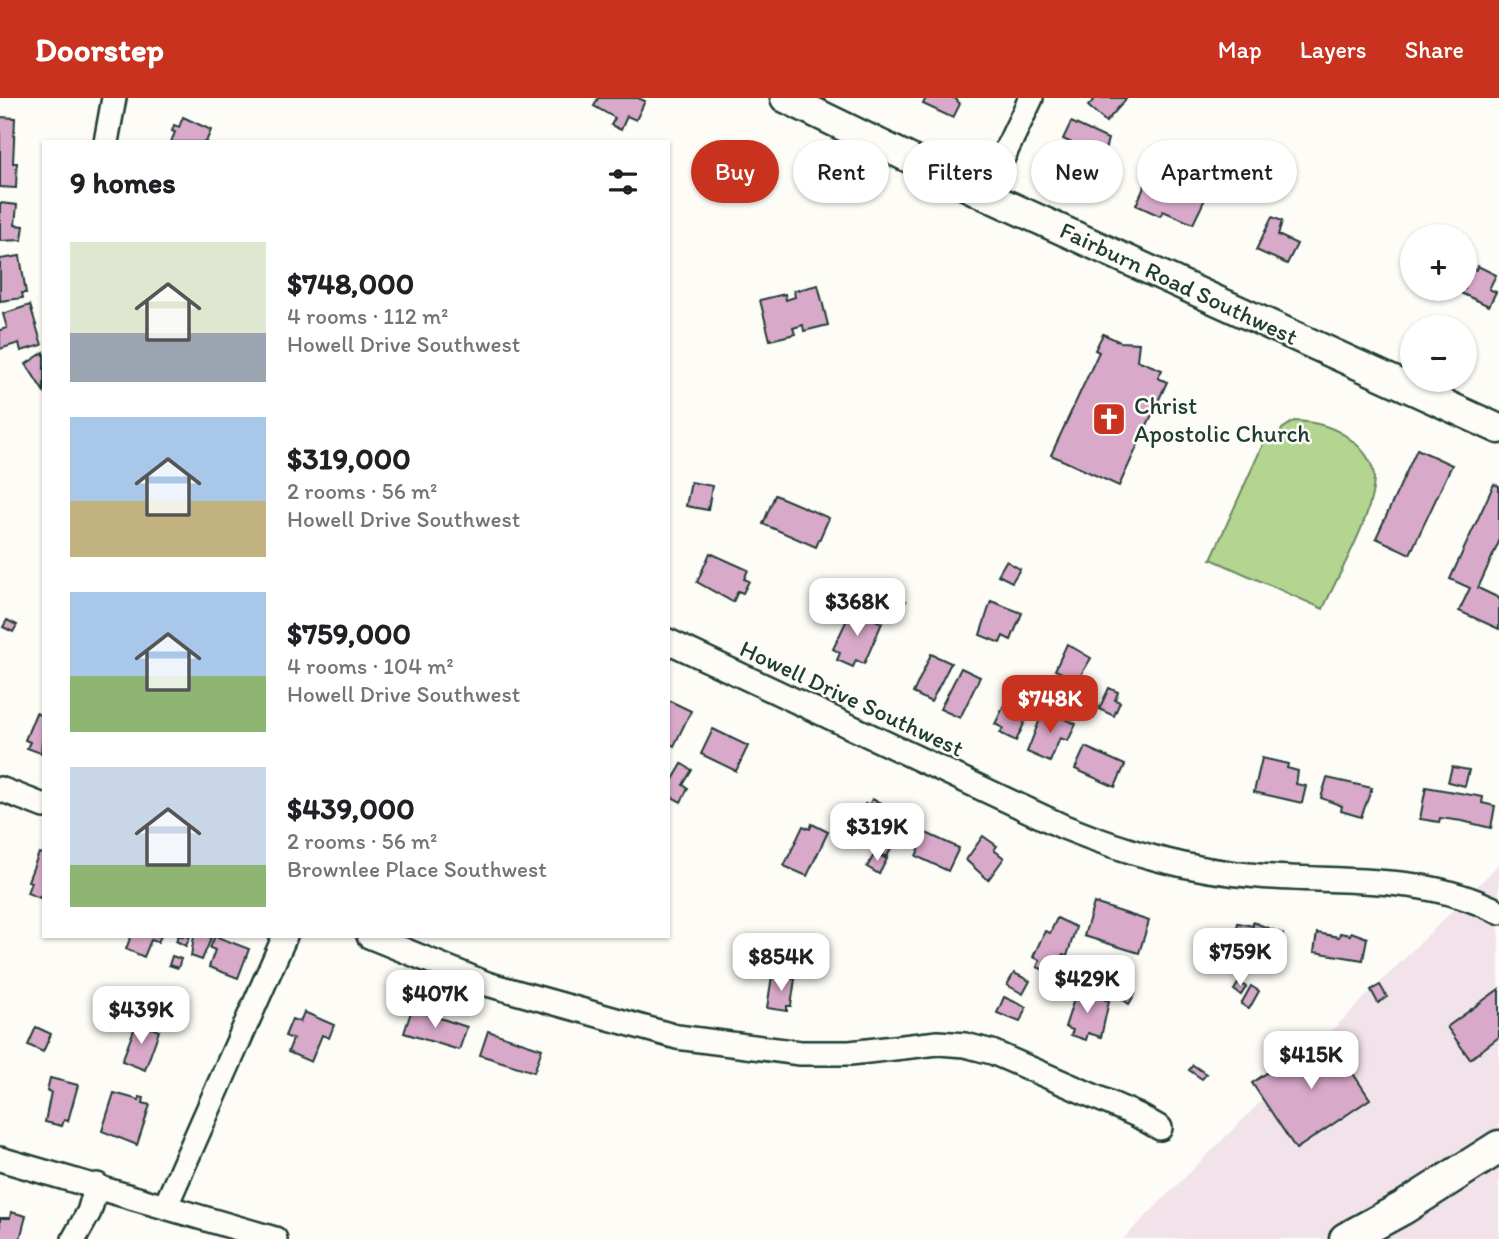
<!DOCTYPE html>
<meta charset="utf-8">
<style>
body{margin:0;font-family:Itim,sans-serif;background:#f2f2f2;color:#202124;height:100vh;display:flex;flex-direction:column;font-size:26px;white-space:nowrap}
*{box-sizing:border-box;margin:0}
p{font-size:23px;color:#757577}
.icon{flex:none;width:38px;height:38px;fill:none;stroke:currentColor;stroke-width:2;stroke-linecap:round;stroke-linejoin:round}
.map{position:relative;flex:1;overflow:hidden}
.sheet{position:absolute;left:42px;top:42px;width:628px;height:798px;display:flex;flex-direction:column;background:#fff;border-radius:0px;box-shadow:0 2px 5px #0004}
.sheet>*{flex:none}
.banner{position:absolute;left:691px;top:42px;width:665px;height:63px;display:flex;gap:14px}
.tools{position:absolute;left:1400px;top:126px;display:grid;gap:14px}
.tools a{display:grid;place-items:center;width:77px;height:77px;border-radius:50%;background:#fff;box-shadow:0 2px 5px #0004;font-size:35px}
.price{position:absolute;translate:-50% -60px;padding:0 16px;border-radius:14px;background:#fff;color:#222;font-size:23px;line-height:46px;filter:drop-shadow(0 2px 4px #0008)}
.price::after{content:'';position:absolute;left:50%;top:42px;width:21px;height:16px;margin-left:-10px;background:inherit;clip-path:polygon(0 0,100% 0,50% 100%)}
.price.active{background:#c8321e;color:#fff}
ul{padding:0;list-style:none}
li{display:flex;align-items:center;gap:21px;height:175px;padding:0 28px}
li span{display:grid;place-items:center;flex:none;width:196px;height:140px;border-radius:0px;color:#555}
li>.icon{margin-inline-start:auto}
span .icon{width:84px;height:84px;fill:#fffc;stroke-width:1}
li b{font-size:30px}
h2{display:flex;justify-content:space-between;align-items:center;height:84px;padding:0 28px;font-size:30px}
.pill{padding:0 24px;border-radius:32px;background:#fff;box-shadow:0 2px 5px #0004;font-size:24px;line-height:63px}
.pill.active{background:#c8321e;color:#fff}
header{display:flex;align-items:center;gap:42px;box-sizing:border-box;height:98px;padding:0 35px;background:#c8321e;color:#fff}
header strong{font-size:33px}
nav{display:flex;gap:38px;margin-inline-start:auto;font-size:24px}
.map>svg:first-child{display:block}
.built{fill:#f2e3ea}
.green{fill:#b3d58f;stroke:#698962;stroke-width:2}
.building{fill:#d9a9ca;stroke:#1f3d34;stroke-width:2}
.lines{fill:none;stroke-linecap:round;stroke-linejoin:round}
.minor-casing{stroke:#1f3d34;stroke-width:28}
.tertiary-casing{stroke:#1f3d34;stroke-width:33}
.secondary-casing{stroke:#1f3d34;stroke-width:37}
.minor{stroke:#fdfcf7;stroke-width:23}
.tertiary{stroke:#fdfcf7;stroke-width:28}
.secondary{stroke:#fdfcf7;stroke-width:32}
.labels{text-anchor:middle;dominant-baseline:central;stroke-width:5;stroke-linejoin:round;paint-order:stroke}
.street-label{font-size:24px;fill:#1f3d34;stroke:#fdfcf7}
.poi-label{font-size:24px;fill:#1f3d34;stroke:#fdfcf7;text-anchor:start}
</style>
<header>
<strong>Doorstep</strong>
<nav><a>Map</a><a>Layers</a><a>Share</a></nav>
</header>
<div class="map">
<svg width="1499" height="1141" viewBox="0 0 1499 1141">
<rect width="100%" height="100%" fill="#fdfcf7"/>
<filter id="ink" filterUnits="userSpaceOnUse"><feTurbulence type="fractalNoise" baseFrequency=".0143" numOctaves="2"/><feDisplacementMap in="SourceGraphic" scale="14" xChannelSelector="R" yChannelSelector="G"/><feConvolveMatrix kernelMatrix="1 2 1 2 8 2 1 2 1" color-interpolation-filters="sRGB"/></filter>
<g filter="url(#ink)">
<!-- built -->
<path class="built" d="M1499 766V1141H1123Z"/>
<!-- green -->
<path class="green" d="M1294 323C1315 324 1333 328 1350 341 1362 350 1374 364 1374 380 1373 420 1339 474 1323 511L1211 461 1264 344 1277 343 1282 331Z"/>
<!-- building -->
<g class="building">
<path d="M598 0H638L645 3 636 22 627 18 621 32 611 27 615 20 594 8Z"/>
<path d="M926 0H955L960 6 953 20 923 6Z"/>
<path d="M1096 0H1127L1106 24 1088 8Z"/>
<path d="M0 19 15 20 13 65H17L16 90 0 89Z"/>
<path d="M183 19 211 32 206 44H171L175 34 172 33 174 27 179 29Z"/>
<path d="M1071 24 1108 41 1101 66 1097 65 1089 84 1064 73 1074 53V46L1063 41Z"/>
<path d="M730 57 743 60 742 63 753 67 743 98 739 96 737 100 719 90Z"/>
<path d="M1151 74 1206 99 1193 126 1163 113 1160 118 1136 107Z"/>
<path d="M0 105 17 107 15 127 24 128 22 142 0 143Z"/>
<path d="M1272 119 1282 123 1278 137 1297 146 1287 166 1256 152Z"/>
<path d="M20 158 26 195H22L23 200 0 203V161Z"/>
<path d="M1465 167 1476 172 1478 168 1496 177 1489 191 1496 194 1489 208 1452 191H1465Z"/>
<path d="M818 187 828 227 804 233 803 227 793 230 795 236 770 242 760 202 785 196 786 202 795 199 794 193Z"/>
<path d="M30 207 42 247 21 253 19 245 0 251V232L7 230 3 216Z"/>
<path d="M1103 236 1120 244 1139 245 1137 262 1162 272 1158 280 1167 284 1119 388 1051 357 1099 254 1095 252Z"/>
<path d="M44 254V294L26 266Z"/>
<path d="M1417 351 1452 367 1410 456 1376 440Z"/>
<path d="M691 384 712 388 708 412 686 408Z"/>
<path d="M1494 386 1499 388V444L1478 490 1499 500V531L1459 513 1470 490 1450 481Z"/>
<path d="M775 397 829 420 816 449 763 426Z"/>
<path d="M710 455 748 472 744 481 749 483 743 495 738 493 733 504 697 484Z"/>
<path d="M1006 463 1020 471 1012 484 998 477Z"/>
<path d="M898 496 906 503 900 510 892 503Z"/>
<path d="M991 503 1022 515 1011 542 1003 538 1000 545 980 537Z"/>
<path d="M852 511 882 525 864 566 856 562 853 569 837 562 840 555 833 551Z"/>
<path d="M7 522 17 527 13 534 3 529Z"/>
<path d="M1067 546 1091 560 1078 582 1055 572Z"/>
<path d="M931 556 951 565 931 604 913 595Z"/>
<path d="M961 570 980 579 960 620 940 611Z"/>
<path d="M1014 587 1037 598 1016 643 1000 635 1003 630 995 626Z"/>
<path d="M1109 590 1118 594 1115 602 1120 604 1114 618 1099 611Z"/>
<path d="M668 602 691 613 674 648 668 645Z"/>
<path d="M1044 611 1076 626 1068 643 1060 640 1050 664 1027 654Z"/>
<path d="M36 615 44 619 41 655 27 650 30 644 25 642Z"/>
<path d="M713 631 748 648 736 673 701 656Z"/>
<path d="M1085 649 1125 667 1115 689 1075 671Z"/>
<path d="M1262 660 1288 666 1287 670 1298 673 1296 686 1306 688 1302 705 1254 694Z"/>
<path d="M682 666 692 672 683 687 688 690 681 704 668 697V690Z"/>
<path d="M1452 669 1469 672 1465 688 1448 684Z"/>
<path d="M1327 680 1372 690 1361 719 1341 713 1342 708 1321 700Z"/>
<path d="M1426 689 1483 699 1482 705 1495 708 1491 730 1462 723 1440 720 1439 724 1420 721Z"/>
<path d="M872 701 890 709 887 715 889 719 903 726 887 759 849 739 865 706 869 707Z"/>
<path d="M812 726 828 734 807 778 784 768 803 728 810 731Z"/>
<path d="M926 735 959 750 948 773 916 758Z"/>
<path d="M983 738 997 748 994 752 1004 760 988 782 966 762Z"/>
<path d="M44 753V791L40 800 27 795 31 784 28 783 39 755 43 756Z"/>
<path d="M875 755 887 761 879 776 867 769Z"/>
<path d="M1094 805 1149 823 1139 855 1084 838Z"/>
<path d="M1057 820 1076 829 1067 858 1063 856 1051 875 1037 869 1040 862 1033 859 1045 833 1050 835Z"/>
<path d="M1253 824 1283 836 1278 859 1272 858 1270 869 1250 865 1253 854 1232 850 1238 825 1253 828Z"/>
<path d="M1351 834 1367 840 1363 862 1314 854 1317 835 1339 839 1340 835 1350 837Z"/>
<path d="M131 838H161L158 844 151 842 144 859 126 851Z"/>
<path d="M178 838H190L186 848 176 843Z"/>
<path d="M194 838H212L202 862 191 858Z"/>
<path d="M215 838 249 851 238 880 209 869 215 852 210 850Z"/>
<path d="M767 853 775 860 771 866 763 859Z"/>
<path d="M172 858 181 861 178 870 169 867Z"/>
<path d="M1014 875 1030 883 1023 896 1007 887Z"/>
<path d="M772 878 795 881 791 908H787V913L767 910Z"/>
<path d="M1239 884 1246 889 1241 897 1234 892Z"/>
<path d="M1380 887 1387 899 1378 905 1371 892Z"/>
<path d="M1251 888 1259 893 1249 911 1241 906Z"/>
<path d="M1499 891V939L1470 961 1447 929Z"/>
<path d="M1077 892 1109 903 1101 939 1088 935 1086 942 1071 937 1073 932 1065 929Z"/>
<path d="M1129 892 1135 896 1129 906 1122 901Z"/>
<path d="M1004 899 1026 909 1020 924 997 915Z"/>
<path d="M412 911 467 929 459 952 404 935Z"/>
<path d="M304 914 334 927 329 940 322 937 311 964 288 954 293 941 285 938 292 921 300 924Z"/>
<path d="M137 924 159 933 145 972 122 963Z"/>
<path d="M36 929 51 936 43 954 28 947Z"/>
<path d="M488 933 542 951 534 974 480 957Z"/>
<path d="M1326 935 1370 1001 1296 1051 1252 985Z"/>
<path d="M1193 967 1206 976 1202 981 1189 972Z"/>
<path d="M50 980 78 987 68 1023 64 1022 62 1028 45 1024 51 994 47 993Z"/>
<path d="M114 995 139 1002V999L144 1000 143 1005 150 1007 137 1047 102 1033Z"/>
<path d="M11 1114 26 1118 20 1141H0V1120H10Z"/>
</g>
<g class="lines">
<!-- minor casing -->
<g class="minor-casing">
<g id="minor">
<path d="M106 44 114 0"/>
<path d="M985 97 1031 0"/>
<path d="M668 543 1064 729C1128 755 1190 773 1259 778 1341 785 1423 775 1499 814"/>
<path d="M0 691 44 708"/>
<path d="M369 838 487 886 677 939 800 955H850L938 945 965 947 992 954 1137 1017 1160 1030"/>
<path d="M0 1061 275 1141"/>
<path d="M166 1107 285 838"/>
<path d="M74 1141 89 1114 97 1087"/>
</g>
</g>
<!-- tertiary casing -->
<g class="tertiary-casing">
<path id="tertiary" d="M785 0 985 97 1499 331"/>
</g>
<!-- secondary casing -->
<g class="secondary-casing">
<path id="secondary" d="M1346 1141 1403 1110 1499 1049"/>
</g>
<!-- minor -->
<use href="#minor" class="minor"/>
<!-- tertiary -->
<use href="#tertiary" class="tertiary"/>
<!-- secondary -->
<use href="#secondary" class="secondary"/>
</g>
</g>
<!-- icons -->
<defs>
<g id="church-square" transform="scale(1.75)"><rect x="-9" y="-9" width="18" height="18" rx="4" fill="#c8321e" stroke="#fdfcf7"/><path d="M-1.2-6h2.4v3.5h3.3v2.4h-3.3V6h-2.4V-.1h-3.3v-2.4h3.3Z" fill="#fff"/></g>
</defs>
<g fill-rule="evenodd">
<use href="#church-square" x="1109" y="321"/>
</g>
<g class="labels">
<!-- street labels -->
<g class="street-label">
<text transform="translate(1179 185) rotate(25)">Fairburn Road Southwest</text>
<text transform="translate(852 600) rotate(25)">Howell Drive Southwest</text>
</g>
<!-- poi labels -->
<g class="poi-label">
<text x="1134" y="307">Christ<tspan x="1134" dy="28">Apostolic Church</tspan></text>
</g>
</g>
</svg>
<div class="tools">
<a>+</a>
<a>−</a>
</div>
<b class="price" style="left:857px;top:540px">$368K</b>
<b class="price active" style="left:1050px;top:637px">$748K</b>
<b class="price" style="left:877px;top:765px">$319K</b>
<b class="price" style="left:1240px;top:890px">$759K</b>
<b class="price" style="left:781px;top:895px">$854K</b>
<b class="price" style="left:1087px;top:917px">$429K</b>
<b class="price" style="left:435px;top:932px">$407K</b>
<b class="price" style="left:141px;top:948px">$439K</b>
<b class="price" style="left:1311px;top:993px">$415K</b>
<div class="banner">
<a class="pill active">Buy</a>
<a class="pill">Rent</a>
<a class="pill">Filters</a>
<a class="pill">New</a>
<a class="pill">Apartment</a>
</div>
<section class="sheet">
<h2>9 homes<svg class="icon" aria-label="filters" viewBox="0 0 24 24"><path d="M4 7h16M4 17h16"/><circle cx="9" cy="7" r="2"/><circle cx="15" cy="17" r="2"/></svg></h2>
<ul>
<li><span style="background:linear-gradient(#dfe7d0 65%,#9aa5b1 0)"><svg class="icon" aria-label="home" viewBox="0 0 24 24"><path d="M3 11l9-7 9 7M6 9v11h12V9"/></svg></span><div><b>$748,000</b><p>4 rooms · 112 m²</p><p>Howell Drive Southwest</p></div></li>
<li><span style="background:linear-gradient(#a9c7e8 60%,#c2b280 0)"><svg class="icon" aria-label="home" viewBox="0 0 24 24"><path d="M3 11l9-7 9 7M6 9v11h12V9"/></svg></span><div><b>$319,000</b><p>2 rooms · 56 m²</p><p>Howell Drive Southwest</p></div></li>
<li><span style="background:linear-gradient(#a9c7e8 60%,#8fb573 0)"><svg class="icon" aria-label="home" viewBox="0 0 24 24"><path d="M3 11l9-7 9 7M6 9v11h12V9"/></svg></span><div><b>$759,000</b><p>4 rooms · 104 m²</p><p>Howell Drive Southwest</p></div></li>
<li><span style="background:linear-gradient(#c9d6e8 70%,#8fb573 0)"><svg class="icon" aria-label="home" viewBox="0 0 24 24"><path d="M3 11l9-7 9 7M6 9v11h12V9"/></svg></span><div><b>$439,000</b><p>2 rooms · 56 m²</p><p>Brownlee Place Southwest</p></div></li>
</ul>
</section>
</div>
